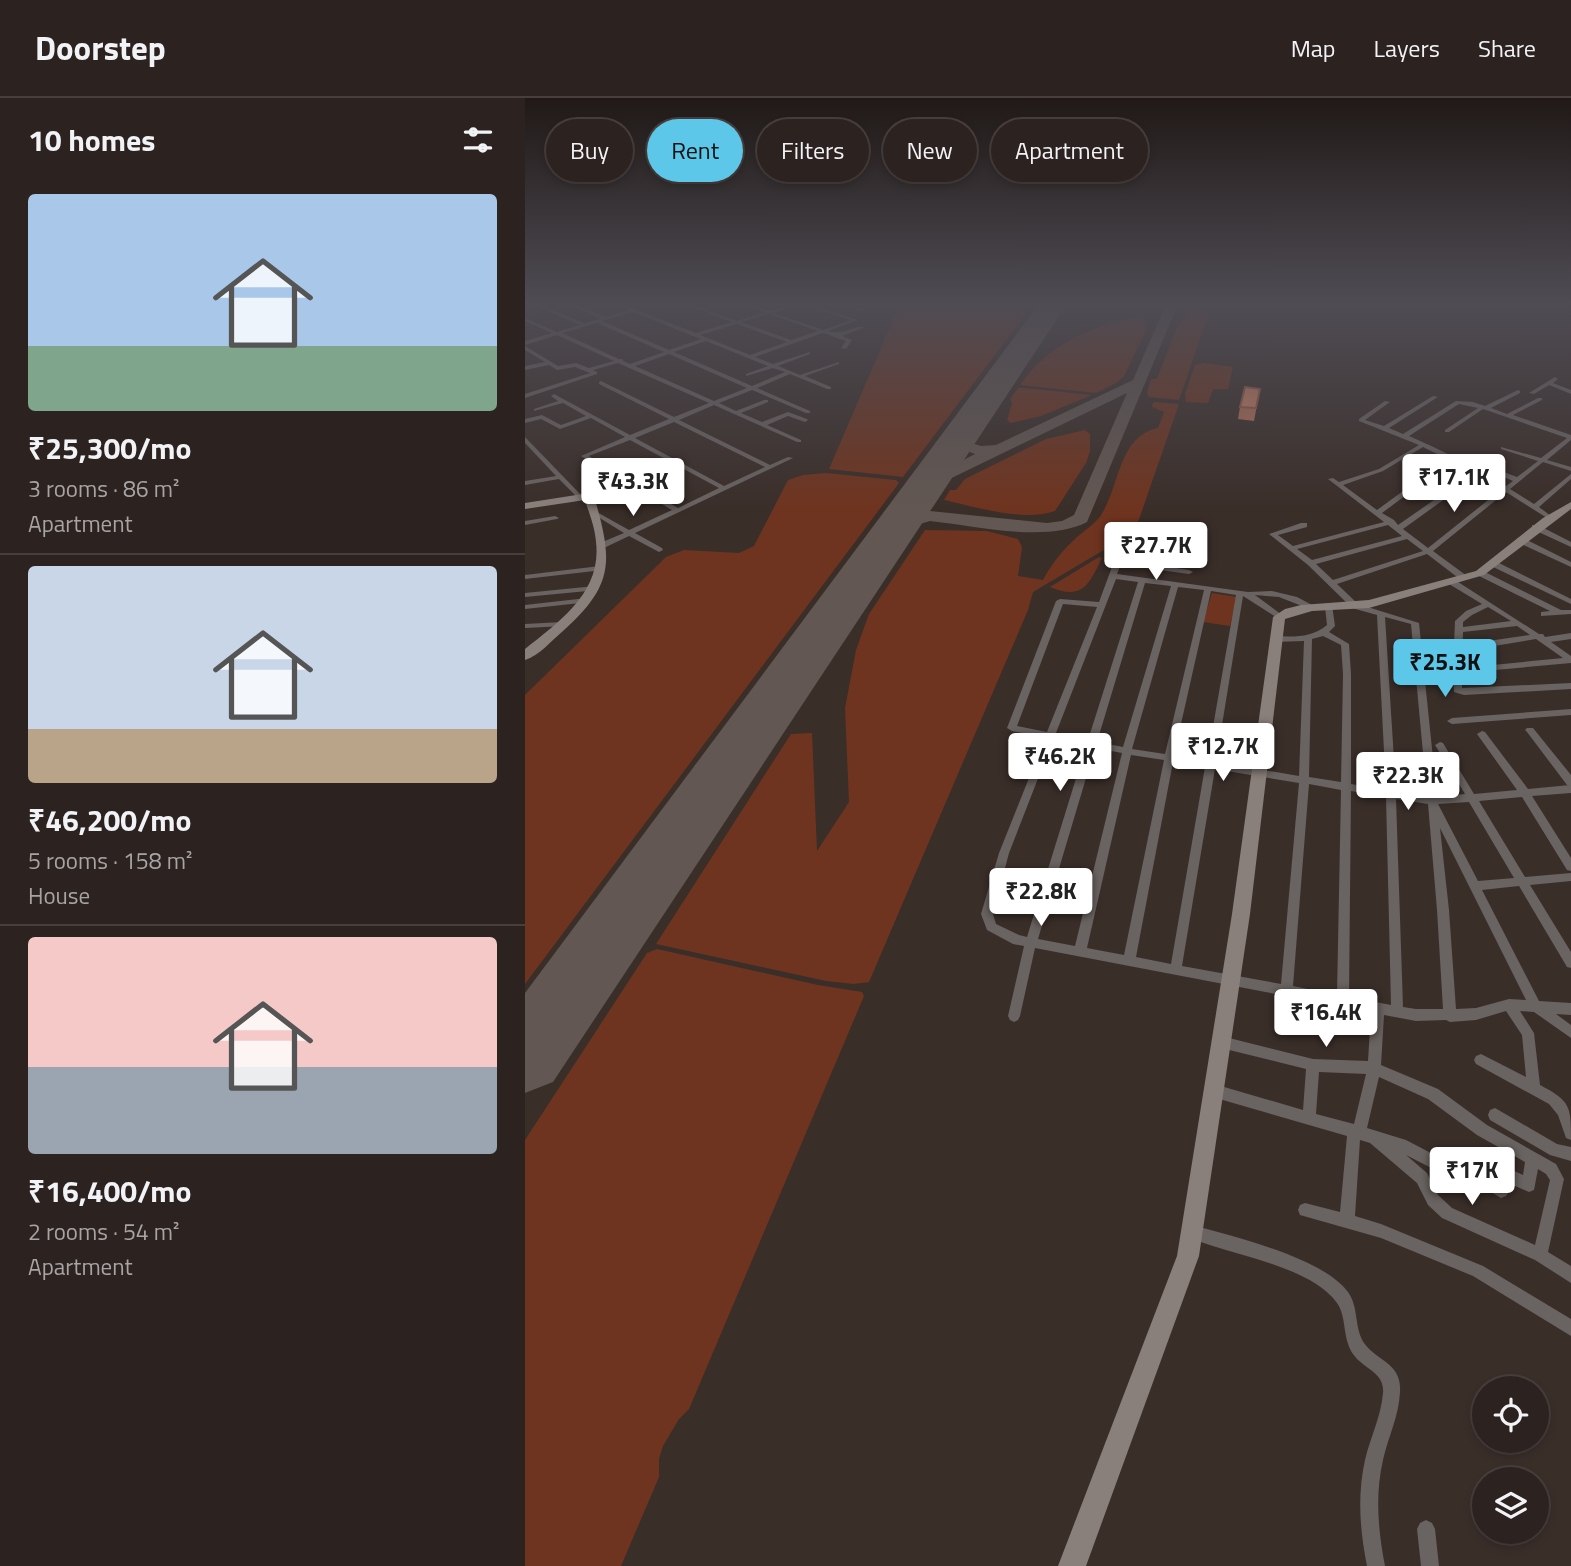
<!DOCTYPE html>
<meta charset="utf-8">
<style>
body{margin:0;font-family:"Titillium Web",sans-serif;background:#342a28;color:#f1f3f6;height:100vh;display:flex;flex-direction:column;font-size:26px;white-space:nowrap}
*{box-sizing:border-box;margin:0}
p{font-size:23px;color:#a6a4a4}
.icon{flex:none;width:38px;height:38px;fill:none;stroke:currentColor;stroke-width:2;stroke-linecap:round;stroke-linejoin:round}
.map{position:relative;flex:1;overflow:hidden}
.sheet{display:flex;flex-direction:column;background:#2c221f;width:525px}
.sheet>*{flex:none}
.top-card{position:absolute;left:21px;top:21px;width:665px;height:63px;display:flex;gap:14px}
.buttons{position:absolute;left:947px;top:1278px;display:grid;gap:14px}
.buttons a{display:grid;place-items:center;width:77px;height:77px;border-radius:50%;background:#2c221f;box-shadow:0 4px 10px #0003,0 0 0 2px #483f3d;font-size:35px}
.price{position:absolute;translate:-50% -60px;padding:0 16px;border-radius:7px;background:#fff;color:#222;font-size:23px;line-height:46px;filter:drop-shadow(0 2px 4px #0008)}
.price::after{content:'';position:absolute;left:50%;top:42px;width:21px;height:16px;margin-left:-10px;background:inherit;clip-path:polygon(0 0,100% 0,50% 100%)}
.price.current{background:#5cc7e8;color:#111}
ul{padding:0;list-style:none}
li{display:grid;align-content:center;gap:14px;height:371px;padding:0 28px}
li+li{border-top:2px solid #483f3d}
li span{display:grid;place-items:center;height:217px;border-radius:7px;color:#555}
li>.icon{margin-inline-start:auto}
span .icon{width:126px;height:126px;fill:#fffc;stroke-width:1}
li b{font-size:30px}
h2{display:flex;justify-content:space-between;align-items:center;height:84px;padding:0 28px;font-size:30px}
.pill{padding:0 24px;border-radius:32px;background:#2c221f;box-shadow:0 4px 10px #0003,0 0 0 2px #483f3d;font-size:24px;line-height:63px}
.pill.current{background:#5cc7e8;color:#111}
header{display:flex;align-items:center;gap:42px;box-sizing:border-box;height:98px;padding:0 35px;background:#2c221f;border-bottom:2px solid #483f3d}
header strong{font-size:33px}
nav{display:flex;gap:38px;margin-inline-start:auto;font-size:24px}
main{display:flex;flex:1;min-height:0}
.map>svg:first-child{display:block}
.green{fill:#6f341f}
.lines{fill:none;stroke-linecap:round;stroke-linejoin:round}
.taxiway{fill:#625752;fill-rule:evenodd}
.runway{fill:#625752;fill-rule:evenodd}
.street{fill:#696361;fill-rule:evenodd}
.secondary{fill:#897f7b;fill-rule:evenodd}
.wall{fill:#b67157}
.building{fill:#d48365;stroke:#945c47;stroke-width:2}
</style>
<header>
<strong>Doorstep</strong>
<nav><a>Map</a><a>Layers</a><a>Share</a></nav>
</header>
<main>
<section class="sheet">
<h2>10 homes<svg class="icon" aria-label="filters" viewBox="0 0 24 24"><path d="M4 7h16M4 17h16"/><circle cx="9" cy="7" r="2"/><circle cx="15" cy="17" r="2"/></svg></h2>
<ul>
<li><span style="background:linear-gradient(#a9c7e8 70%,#7fa58c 0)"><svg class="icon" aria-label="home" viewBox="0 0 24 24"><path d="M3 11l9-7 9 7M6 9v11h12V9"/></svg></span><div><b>₹25,300/mo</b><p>3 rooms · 86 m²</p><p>Apartment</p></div></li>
<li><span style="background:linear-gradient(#c9d6e8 75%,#b9a48a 0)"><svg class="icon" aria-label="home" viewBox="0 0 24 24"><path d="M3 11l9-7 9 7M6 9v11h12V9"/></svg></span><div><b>₹46,200/mo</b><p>5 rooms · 158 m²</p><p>House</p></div></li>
<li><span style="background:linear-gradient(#f6c9c9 60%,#9aa5b1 0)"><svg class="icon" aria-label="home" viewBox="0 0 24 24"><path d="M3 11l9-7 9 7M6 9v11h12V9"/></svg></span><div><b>₹16,400/mo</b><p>2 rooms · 54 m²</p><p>Apartment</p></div></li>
</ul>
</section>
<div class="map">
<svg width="1046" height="1468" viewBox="0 0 1046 1468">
<rect width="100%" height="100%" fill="#3a2e29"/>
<!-- green -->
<g class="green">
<path d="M375 206H508L378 379 304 371Z"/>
<path d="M672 211 685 212 654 302 624 299 622 295 626 281H632L652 229 664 212Z"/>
<path d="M611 219 619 221 621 232 599 278 591 285 571 295 495 287C521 248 566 228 611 219Z"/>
<path d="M679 265 708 269 703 291H688L683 305 661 304 660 296 670 267Z"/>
<path d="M493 290H499L567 297 516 318 486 325 482 322 487 305 485 301Z"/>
<path d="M628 304 654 306 612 427 599 440 508 494 503 512 344 884 329 886 301 883 131 846 266 636 287 635 292 753 324 704 320 610 331 552 344 516 400 432 462 433 493 441 497 449 493 478 518 482C527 465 538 452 552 439 560 432 570 426 576 417 595 389 593 338 633 330L639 314 627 309Z"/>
<path d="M560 332 565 336V353L561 365 530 413C499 424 450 409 419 402L425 392H431L440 381 521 341Z"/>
<path d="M301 375 371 382 374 385 0 886V597L141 459 159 452 214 455 229 448 263 382 278 377Z"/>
<path d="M574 459 577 460C564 486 558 503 525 489Z"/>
<path d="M687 495 712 499 705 528 678 524Z"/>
<path d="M132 851 293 887 337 894 339 898 164 1311 154 1321 138 1348 134 1361V1379L96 1468H0V1042L122 855Z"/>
</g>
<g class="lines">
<!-- taxiway -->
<path class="taxiway" d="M641 206H653L562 424C522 445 451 428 405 423L388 428 369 445H357L354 441 376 420 405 413 522 425 537 423 549 417 602 295 408 389 402 390 394 385 450 356 431 349 427 338 430 335H440L443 344 456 348 471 347 608 282Z"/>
<!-- runway -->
<path class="runway" d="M514 206H542L28 984 0 995V895Z"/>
<!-- street -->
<g class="street">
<path d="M7 206H12L59 225 75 221 45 206H50L80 219 104 212 91 206H96L171 235 207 224 159 206H164L212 223 239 214 217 206H222L244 213 274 206 249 215 298 232 326 222 277 206H282L333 222 303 233C319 238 327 227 340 229L317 238 327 242 321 251 316 250 321 243 298 235 230 259 248 266 285 254V256L253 268 275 277 314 264V266L280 278 306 289V291H302L265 276 232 290 285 313V315H281L227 292 194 305 211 313 239 302H243V304L216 315 237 324 263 314 282 321 283 322 280 324 263 318 242 327 276 342V344H272L189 307 154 322 245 367 263 359 268 360 110 435 137 450 138 452 134 454 104 438 81 449H75V445L99 435 65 414 70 413 104 432 147 412 56 358 100 339 66 320 35 331 16 321 0 325V321L17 317 36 327 61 318 38 305 9 313V311L33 303 26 298 29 296 105 337 144 321 74 286V284L76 283 149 319 184 305 93 265 68 272 72 274V276L0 300V296L65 275 50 269 32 272 24 267 0 272V268L20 264 0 252V248L33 268 51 265 64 270 89 263 32 237 0 247V243L27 235 0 223V220L32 234 55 227ZM108 214 168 238 176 241 144 252 77 223ZM244 216 293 233 266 242 216 224ZM72 225 139 254 105 266 98 263V261H94L37 235ZM212 226 262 244 225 257 175 237ZM181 243 243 268 221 276V278L248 270 260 274 227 288 149 254ZM144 256 222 290 189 303 110 268ZM149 324 240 369 199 388 110 340ZM105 342 194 390 153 410 64 358Z"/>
<path d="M330 206H339L336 210 339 211V213L331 212 334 208Z"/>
<path d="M1030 279 1033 281 1028 285 1046 292V296L1024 287 1009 296 1004 295Z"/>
<path d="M993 292 995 293V295L966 310 982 316 1013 300H1017V302L988 317 1046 337V342L1022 362 1046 369V373L1018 364 985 391 1009 406 1046 376V381L1014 409 1026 418V420H1022L981 394 908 453 942 478V482H936L902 456 812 486 833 506 894 525 912 699 940 696 910 647 915 644 918 645 949 696 992 692 952 636 957 633 960 634 1003 691 1045 687H1042L1002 634 1000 632 1002 630H1008L1046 677V695L1007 698 1046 760V773L1042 772 997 699 954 703 1000 779 1046 775V783L1005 787 1046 854V870L1042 869 994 788 957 792 1014 903 1046 905V917L1031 916 1046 927V940L1009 914 995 913 1009 935 1015 987C1046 1003 1046 1009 1046 1042L1041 1040 1033 1017 1024 1006 951 966 949 962 951 958 956 956 1001 979 997 937 981 913 951 922 925 924 921 922 891 923 859 917 856 967 913 991 962 1027 1031 1066 1039 1081 1023 1154 1046 1168V1185L1010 1162 917 1120 903 1107 892 1085 845 1045 835 1042 830 1118 856 1126 958 1168 1046 1221V1238L948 1178 856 1140 775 1117 773 1112 775 1107 780 1105 815 1114 822 1038 684 998 682 993 684 988 689 986 778 1012 781 971 696 950 691 948 690 944 691 940 696 938 788 961 843 963 846 914 821 909 818 911 813 908 510 850 495 918 493 922 489 924 485 922 483 918 499 848 488 846 462 832 456 816 474 755 520 640 487 633 482 630 531 503 535 501 574 504 594 450 614 452 612 464 664 472 668 474 664 476 605 468 607 456 600 455 592 476 723 494 747 493 772 499 789 508 785 510H782L754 499 730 497 757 517V521H754L718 498 691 664 774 678 779 543 749 544 745 541 749 538C768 539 787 540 802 527L800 509 804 507H807L810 528 804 534 824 546 826 576V686L861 692 852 517 827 510 783 467 744 436 776 425H782V429L753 437 768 448 859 424 803 381 808 380 814 384 854 371 894 347 834 323V321L860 303 865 304 840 322 859 328 908 298 913 299 864 330 878 336 931 303 948 304 960 308ZM934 306 953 310 920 332V334H924L958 311 1042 340 1016 360 976 349V351L1013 363 992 379 939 359 934 360 988 383 981 388C949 369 917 352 884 338ZM898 349 922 361 852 412 818 387 858 373ZM927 363 948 375 873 427 869 422 857 415ZM953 377 977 391 903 450 878 431ZM863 427 877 438 787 462 772 451ZM882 441 898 453 808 482 791 466ZM591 481 613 484 563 642 531 635ZM620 485 646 488 598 649 572 644ZM653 489 679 492 640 656 607 651ZM686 493 711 497 682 663 649 657ZM538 506 572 509 522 634 492 628ZM860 519 886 526 902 698 871 693ZM798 538 816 547 818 576 816 684 784 679 787 541ZM528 642 561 648 502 839 494 837 471 826 468 816 484 755ZM570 650 597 655 550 848 513 841ZM606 657 639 662 599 857 562 850ZM648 664 680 669 646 866 611 859ZM690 671 774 685 756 886 657 868ZM784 686 816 692 812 897 768 888ZM826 693 861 699 866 907 824 899ZM871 701 903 706 912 812 918 911H891L878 909ZM944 704 989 780 953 783 913 706ZM915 730 1001 902 984 901 951 910 931 911 924 812ZM794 974 841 976 829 1026 791 1016ZM854 979 903 1001 952 1037 1000 1064 998 1077 985 1071 980 1073 974 1083 950 1069 925 1065 881 1042 842 1030ZM881 1057 924 1079 948 1083 976 1100 981 1098 988 1087 1004 1094 1009 1092 1013 1071 1021 1076 1025 1082 1010 1147 927 1110 913 1097 902 1075Z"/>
<path d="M0 339 57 398V400H53L34 381 0 387V383L31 378 0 345Z"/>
<path d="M30 418 34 420 32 421 0 427V423Z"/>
<path d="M1007 427H1013L1046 444V449L1007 431Z"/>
<path d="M992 440H998L1046 464V469L992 444Z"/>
<path d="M966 464H972L1046 501V506L966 468Z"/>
<path d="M75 468H78V472L0 481V477Z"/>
<path d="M952 473H958L1036 512H1046V516L1016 518V514L1025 513 952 477Z"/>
<path d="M924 482H930L1014 536H1018L1020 539 1046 535V541L1026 544 1046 558V565L937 575V590L1046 585V591L939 597 929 594 928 573 930 523 941 513 957 506 924 486ZM963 509 986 523 938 529V524L947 517ZM992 528 1005 537 963 543 959 546 963 549 1011 541 1038 560 937 570 938 534Z"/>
<path d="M70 488H73V492L0 499V495Z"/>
<path d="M62 500H65V504L0 511V507Z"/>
<path d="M37 524 41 526 40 528 0 530V526Z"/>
<path d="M1046 611V617L927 626 922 623 927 620Z"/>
<path d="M970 1010 1032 1046 1046 1049V1063L1025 1057 965 1022 963 1017 965 1012Z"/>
<path d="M668 1127C709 1139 797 1159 823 1194 834 1209 829 1230 839 1245 853 1264 877 1265 875 1294 874 1318 863 1339 858 1362 850 1397 853 1432 860 1468H842C835 1433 832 1398 840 1362 845 1340 856 1319 858 1295 860 1274 838 1271 828 1256 817 1240 822 1219 812 1205 785 1167 704 1157 663 1139L661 1134 663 1129Z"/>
<path d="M901 1422 907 1425 910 1431 914 1468H896L892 1431 895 1425Z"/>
</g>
<!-- secondary -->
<g class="secondary">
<path d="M64 395 69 398C87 461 91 486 38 533 27 542 14 558 0 562V551C35 523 77 494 71 444 70 429 64 415 60 402L0 411V405Z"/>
<path d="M1046 404V411L959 477 844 510 787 513 760 521 725 816 674 1158 561 1468H533L652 1158 707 816 748 519 760 511 776 507 844 502 951 473 1018 420Z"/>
</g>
</g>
<!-- wall -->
<path class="wall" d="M735 291 729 323 713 321 715 309Z"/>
<!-- building -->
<path class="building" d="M720 289 735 291 731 310 715 309Z"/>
<!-- sky -->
<linearGradient id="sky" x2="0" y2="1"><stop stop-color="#201917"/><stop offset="0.5" stop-color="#4f4c54"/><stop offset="1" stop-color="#4f4c54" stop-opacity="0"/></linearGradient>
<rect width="1046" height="411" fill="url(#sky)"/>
</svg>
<div class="buttons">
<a><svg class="icon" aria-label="locate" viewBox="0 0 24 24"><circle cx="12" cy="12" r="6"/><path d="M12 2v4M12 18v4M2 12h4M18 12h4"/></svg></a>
<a><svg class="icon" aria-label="layers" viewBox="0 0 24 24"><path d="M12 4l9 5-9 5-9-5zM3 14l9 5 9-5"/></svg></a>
</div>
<b class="price" style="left:929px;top:416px">₹17.1K</b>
<b class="price" style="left:108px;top:420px">₹43.3K</b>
<b class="price" style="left:631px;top:484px">₹27.7K</b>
<b class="price current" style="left:920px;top:601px">₹25.3K</b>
<b class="price" style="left:698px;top:685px">₹12.7K</b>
<b class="price" style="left:535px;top:695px">₹46.2K</b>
<b class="price" style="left:883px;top:714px">₹22.3K</b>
<b class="price" style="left:516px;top:830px">₹22.8K</b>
<b class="price" style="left:801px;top:951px">₹16.4K</b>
<b class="price" style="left:947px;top:1109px">₹17K</b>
<div class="top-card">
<a class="pill">Buy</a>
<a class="pill current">Rent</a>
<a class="pill">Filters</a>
<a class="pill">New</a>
<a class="pill">Apartment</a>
</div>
</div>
</main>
